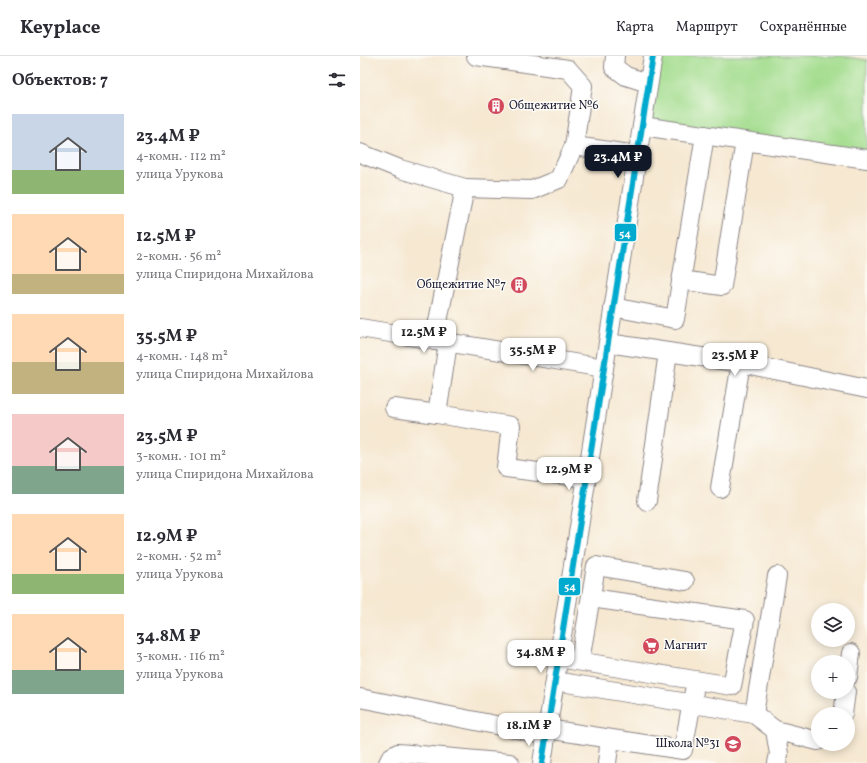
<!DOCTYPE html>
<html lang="ru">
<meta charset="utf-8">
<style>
body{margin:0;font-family:Vollkorn,serif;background:#f2f2f3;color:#2b2b33;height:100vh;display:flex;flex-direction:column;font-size:15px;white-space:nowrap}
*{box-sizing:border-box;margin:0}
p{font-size:13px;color:#7c7c81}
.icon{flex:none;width:22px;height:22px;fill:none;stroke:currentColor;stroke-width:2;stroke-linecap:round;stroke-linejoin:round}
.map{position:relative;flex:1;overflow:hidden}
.side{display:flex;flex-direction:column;background:#fff;width:360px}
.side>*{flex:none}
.buttons{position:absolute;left:451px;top:547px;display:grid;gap:8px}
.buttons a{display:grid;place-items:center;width:44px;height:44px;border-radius:50%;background:#fff;box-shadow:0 2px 10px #0003;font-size:20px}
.price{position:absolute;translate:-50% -34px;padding:0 9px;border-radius:8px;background:#fff;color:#222;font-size:13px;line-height:26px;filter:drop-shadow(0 1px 2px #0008)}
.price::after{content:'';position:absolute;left:50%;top:24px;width:12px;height:9px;margin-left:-6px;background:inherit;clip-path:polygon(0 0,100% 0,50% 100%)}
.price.current{background:#111827;color:#fff}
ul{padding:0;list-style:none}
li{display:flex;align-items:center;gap:12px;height:100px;padding:0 12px}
li span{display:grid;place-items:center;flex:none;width:112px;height:80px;border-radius:0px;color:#555}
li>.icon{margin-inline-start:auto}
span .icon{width:48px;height:48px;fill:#fffc;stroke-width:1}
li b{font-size:17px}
h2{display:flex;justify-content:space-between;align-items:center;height:48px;padding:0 12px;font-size:17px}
header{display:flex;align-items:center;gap:24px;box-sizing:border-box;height:56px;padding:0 20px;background:#fff;border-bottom:1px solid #e1e1e2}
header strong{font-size:19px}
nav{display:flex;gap:22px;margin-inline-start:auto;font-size:14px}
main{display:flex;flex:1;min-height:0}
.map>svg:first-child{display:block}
.green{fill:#a4dd8f;stroke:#638065}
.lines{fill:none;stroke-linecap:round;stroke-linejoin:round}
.minor-casing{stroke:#8c8586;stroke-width:20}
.minor{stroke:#fff;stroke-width:18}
.bus-1-casing{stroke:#fdfcf7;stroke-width:9}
.bus-1{stroke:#00a9ce;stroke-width:6}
.labels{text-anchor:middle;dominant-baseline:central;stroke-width:3;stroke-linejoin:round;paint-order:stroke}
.poi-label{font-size:12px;fill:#22223b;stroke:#fdfcf7;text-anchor:start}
.line-badge{stroke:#fdfcf7;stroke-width:1.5}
.badge-label{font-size:11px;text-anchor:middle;font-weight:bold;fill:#fff}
</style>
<header>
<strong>Keyplace</strong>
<nav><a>Карта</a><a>Маршрут</a><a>Сохранённые</a></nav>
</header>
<main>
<section class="side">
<h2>Объектов: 7<svg class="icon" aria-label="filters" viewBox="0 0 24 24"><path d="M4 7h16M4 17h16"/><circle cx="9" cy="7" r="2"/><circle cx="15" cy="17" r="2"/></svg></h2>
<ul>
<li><span style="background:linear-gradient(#c9d6e8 70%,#8fb573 0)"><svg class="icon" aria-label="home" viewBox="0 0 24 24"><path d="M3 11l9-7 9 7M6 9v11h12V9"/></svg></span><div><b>23.4M ₽</b><p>4-комн. · 112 m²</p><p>улица Урукова</p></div></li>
<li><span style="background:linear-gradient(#ffd9b3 75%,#c2b280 0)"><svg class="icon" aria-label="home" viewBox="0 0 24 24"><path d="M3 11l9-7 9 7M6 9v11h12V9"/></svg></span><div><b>12.5M ₽</b><p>2-комн. · 56 m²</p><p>улица Спиридона Михайлова</p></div></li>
<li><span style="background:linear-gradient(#ffd9b3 60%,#c2b280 0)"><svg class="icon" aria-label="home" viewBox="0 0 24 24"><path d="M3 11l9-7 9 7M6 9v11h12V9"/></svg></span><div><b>35.5M ₽</b><p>4-комн. · 148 m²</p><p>улица Спиридона Михайлова</p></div></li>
<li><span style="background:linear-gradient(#f6c9c9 65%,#7fa58c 0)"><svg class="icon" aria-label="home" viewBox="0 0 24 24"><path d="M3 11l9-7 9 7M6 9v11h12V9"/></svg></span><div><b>23.5M ₽</b><p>3-комн. · 101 m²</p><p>улица Спиридона Михайлова</p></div></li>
<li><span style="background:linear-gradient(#ffd9b3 75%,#8fb573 0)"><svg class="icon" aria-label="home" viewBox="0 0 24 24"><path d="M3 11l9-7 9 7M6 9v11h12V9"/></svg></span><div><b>12.9M ₽</b><p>2-комн. · 52 m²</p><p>улица Урукова</p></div></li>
<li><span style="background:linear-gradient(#ffd9b3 70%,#7fa58c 0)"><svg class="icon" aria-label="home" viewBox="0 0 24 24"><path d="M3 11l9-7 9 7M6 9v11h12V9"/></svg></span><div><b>34.8M ₽</b><p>3-комн. · 116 m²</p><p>улица Урукова</p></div></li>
</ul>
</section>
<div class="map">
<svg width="507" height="707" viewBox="0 0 507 707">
<rect width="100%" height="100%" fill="#fdfcf7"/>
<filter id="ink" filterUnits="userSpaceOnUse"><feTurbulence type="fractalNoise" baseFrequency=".025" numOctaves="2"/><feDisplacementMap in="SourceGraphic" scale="8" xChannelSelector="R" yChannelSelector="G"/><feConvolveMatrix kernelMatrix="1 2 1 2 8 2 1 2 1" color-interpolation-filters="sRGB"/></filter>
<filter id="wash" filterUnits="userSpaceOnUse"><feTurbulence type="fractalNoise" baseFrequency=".012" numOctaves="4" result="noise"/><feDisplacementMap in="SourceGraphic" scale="16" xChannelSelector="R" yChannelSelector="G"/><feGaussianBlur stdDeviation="0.9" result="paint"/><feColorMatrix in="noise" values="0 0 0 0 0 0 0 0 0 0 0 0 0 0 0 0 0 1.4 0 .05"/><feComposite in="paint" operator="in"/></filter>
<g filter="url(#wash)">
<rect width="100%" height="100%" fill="#f6e8d1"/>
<!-- green -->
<path class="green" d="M300 0H481L507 4V98L289 66Z"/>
</g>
<g filter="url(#ink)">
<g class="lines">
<!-- minor casing -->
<g class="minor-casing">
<g id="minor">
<path d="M116 0 208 13 223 30 214 90 277 99"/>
<path d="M255 0 254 11 266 20 288 27"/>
<path d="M282 70 507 103"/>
<path d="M0 97 40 113 105 132"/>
<path d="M321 224 362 230 385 85"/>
<path d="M253 251 315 263 345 79"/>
<path d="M0 272 244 312"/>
<path d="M74 285 105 132 172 134 199 123 214 90"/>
<path d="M248 287 381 307 507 333"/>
<path d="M34 352 77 358 88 287"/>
<path d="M77 358 151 370 146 412 226 422"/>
<path d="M360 432 381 307"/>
<path d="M287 445 308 296"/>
<path d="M198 602 372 630 385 564 231 542"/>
<path d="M220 605 236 510 325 525"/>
<path d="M488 621 491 597"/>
<path d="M195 625 394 658 415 674 419 698 417 707"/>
<path d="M0 642 186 679"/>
<path d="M394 658 417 520"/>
<path d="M483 658 486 636"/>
<path d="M187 673 323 694 334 635"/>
<path d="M415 674 458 685"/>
<path d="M28 707 31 701 38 697 150 707"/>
<path d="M182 707 293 0"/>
<path d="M247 707 250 683"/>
</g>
</g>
<!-- minor -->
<use href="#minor" class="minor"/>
<!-- bus-1 casing -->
<g class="bus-1-casing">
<path id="bus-1" d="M182 707 293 0"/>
</g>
<!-- bus-1 -->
<use href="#bus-1" class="bus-1"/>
</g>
</g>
<!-- icons -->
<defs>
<g id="building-disc" transform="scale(0.9)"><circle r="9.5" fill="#d1495b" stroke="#fdfcf7"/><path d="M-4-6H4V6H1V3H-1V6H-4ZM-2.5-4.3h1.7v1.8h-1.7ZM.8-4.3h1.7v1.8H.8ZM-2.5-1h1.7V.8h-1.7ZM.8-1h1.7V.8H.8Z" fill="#fff"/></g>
<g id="supermarket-disc" transform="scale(0.9)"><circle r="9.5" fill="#d1495b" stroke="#fdfcf7"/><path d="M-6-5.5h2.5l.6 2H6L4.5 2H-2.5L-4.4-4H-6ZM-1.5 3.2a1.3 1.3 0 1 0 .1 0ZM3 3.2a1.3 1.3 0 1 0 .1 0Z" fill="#fff"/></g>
<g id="school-disc" transform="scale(0.9)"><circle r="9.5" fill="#d1495b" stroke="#fdfcf7"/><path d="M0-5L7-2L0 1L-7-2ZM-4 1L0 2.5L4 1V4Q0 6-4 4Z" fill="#fff"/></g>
</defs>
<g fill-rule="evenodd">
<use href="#building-disc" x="136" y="50"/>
<use href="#building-disc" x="159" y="229"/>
<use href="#supermarket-disc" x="291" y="590"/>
<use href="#school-disc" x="373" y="688"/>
</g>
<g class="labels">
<!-- poi labels -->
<g class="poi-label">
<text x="149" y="50">Общежитие №6</text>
<text x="146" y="229" text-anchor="end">Общежитие №7</text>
<text x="304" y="590">Магнит</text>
<text x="360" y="688" text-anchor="end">Школа №31</text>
</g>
</g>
<g class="line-badge">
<rect x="254" y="167" width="23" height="19" rx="4" fill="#00a9ce"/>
<rect x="198" y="521" width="23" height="19" rx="4" fill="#00a9ce"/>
</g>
<g class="badge-label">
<text x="265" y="181">54</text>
<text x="210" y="534">54</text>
</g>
</svg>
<div class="buttons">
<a><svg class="icon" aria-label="layers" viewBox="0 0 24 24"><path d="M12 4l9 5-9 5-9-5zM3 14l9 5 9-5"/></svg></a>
<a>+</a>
<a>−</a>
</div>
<b class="price current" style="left:258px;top:123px">23.4M ₽</b>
<b class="price" style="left:64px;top:298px">12.5M ₽</b>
<b class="price" style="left:173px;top:316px">35.5M ₽</b>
<b class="price" style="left:375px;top:321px">23.5M ₽</b>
<b class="price" style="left:209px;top:435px">12.9M ₽</b>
<b class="price" style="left:181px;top:618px">34.8M ₽</b>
<b class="price" style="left:169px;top:691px">18.1M ₽</b>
</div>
</main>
